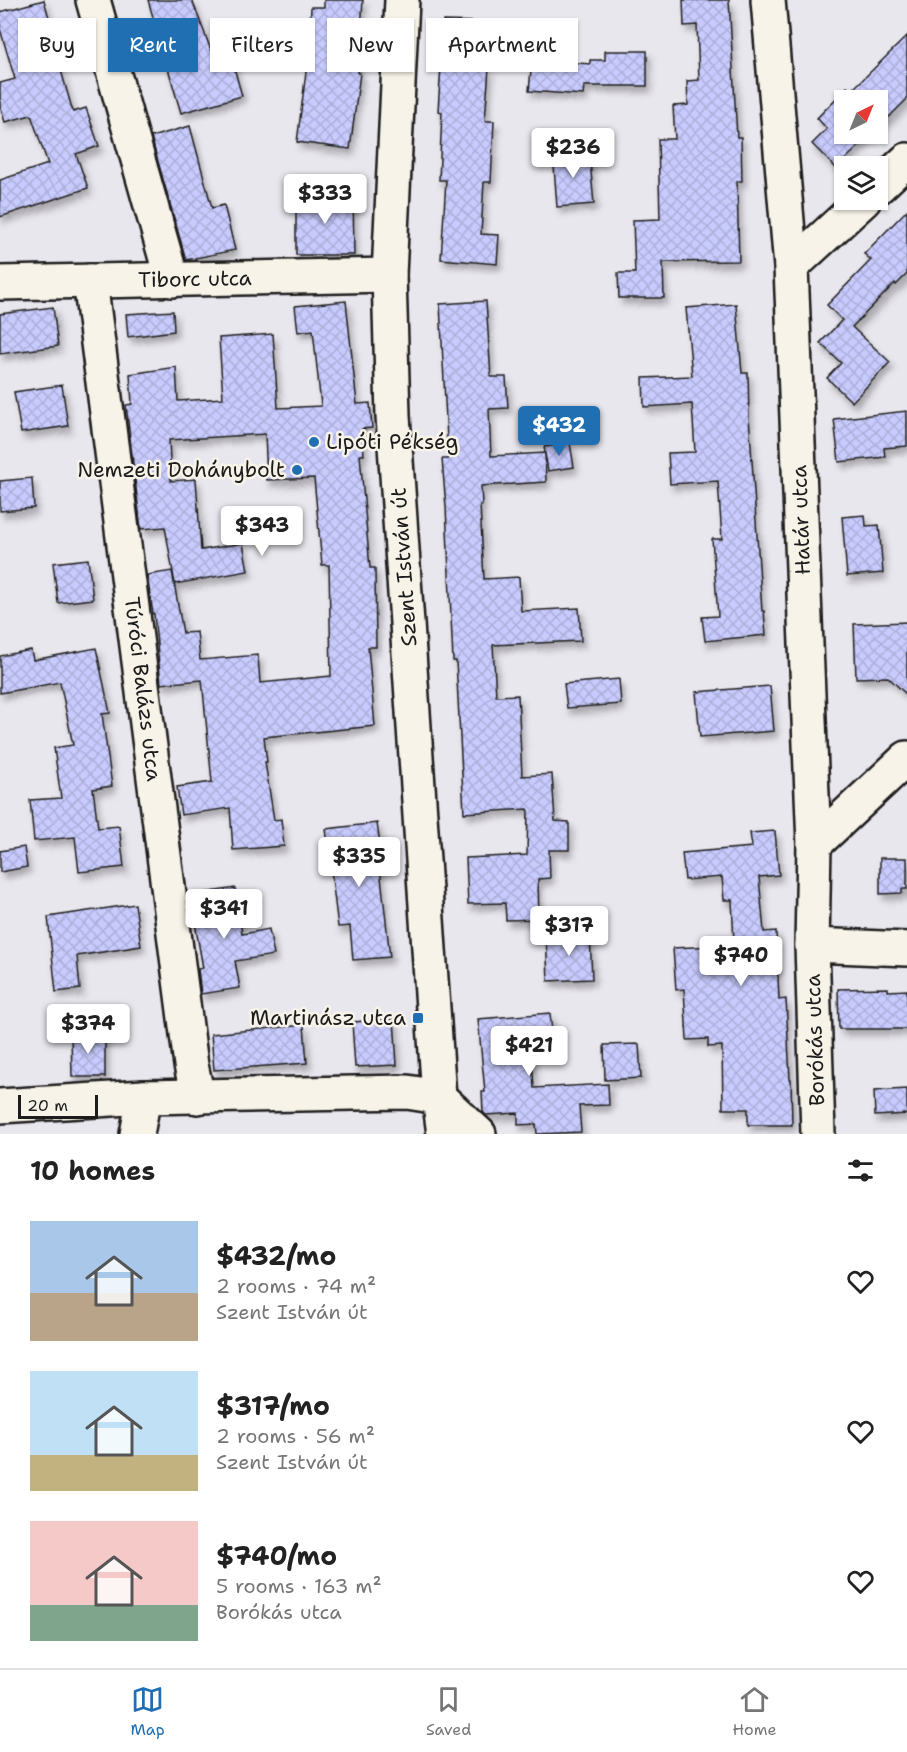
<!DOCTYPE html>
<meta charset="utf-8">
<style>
body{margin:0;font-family:"Shantell Sans",sans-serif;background:#f6f6f6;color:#222;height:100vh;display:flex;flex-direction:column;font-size:22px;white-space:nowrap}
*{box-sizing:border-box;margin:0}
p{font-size:20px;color:#767676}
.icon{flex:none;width:33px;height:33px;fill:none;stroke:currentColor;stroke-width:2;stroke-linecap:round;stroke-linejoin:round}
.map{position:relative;height:1134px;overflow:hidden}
.sheet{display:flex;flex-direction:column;background:#fff;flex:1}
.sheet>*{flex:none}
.guide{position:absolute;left:18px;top:18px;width:600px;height:54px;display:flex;gap:12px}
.needle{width:39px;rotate:43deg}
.fabs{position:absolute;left:834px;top:90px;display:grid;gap:12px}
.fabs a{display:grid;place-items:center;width:54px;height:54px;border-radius:0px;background:#fff;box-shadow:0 2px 4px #0004;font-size:30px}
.scale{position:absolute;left:18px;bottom:15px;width:80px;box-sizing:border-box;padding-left:6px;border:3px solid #1c1c1c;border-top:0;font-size:16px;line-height:21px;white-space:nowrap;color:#1c1c1c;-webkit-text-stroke:4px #f7f3e8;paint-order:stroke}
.price{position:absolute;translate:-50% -51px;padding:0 14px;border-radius:6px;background:#fff;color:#222;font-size:20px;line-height:39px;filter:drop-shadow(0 2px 3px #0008)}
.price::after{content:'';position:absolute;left:50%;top:36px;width:18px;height:14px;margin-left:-9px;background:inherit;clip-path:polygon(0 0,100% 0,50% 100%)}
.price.current{background:#1f6fb2;color:#fff}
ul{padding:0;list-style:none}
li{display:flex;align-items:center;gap:18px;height:150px;padding:0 30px}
li span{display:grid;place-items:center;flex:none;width:168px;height:120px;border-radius:0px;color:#555}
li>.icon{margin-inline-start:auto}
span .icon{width:72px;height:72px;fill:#fffc;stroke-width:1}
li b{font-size:26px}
h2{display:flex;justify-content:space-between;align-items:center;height:72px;padding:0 30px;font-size:26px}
.chip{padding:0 21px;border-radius:0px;background:#fff;box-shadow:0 2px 4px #0004;font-size:21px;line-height:54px}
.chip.current{background:#1f6fb2;color:#fff}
.menu{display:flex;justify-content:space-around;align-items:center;height:84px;border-top:2px solid #e0e0e0;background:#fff;font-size:16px;color:#767676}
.menu a{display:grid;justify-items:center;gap:3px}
.menu .current{color:#1f6fb2}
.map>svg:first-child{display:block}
.building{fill:url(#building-cross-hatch);stroke:#1c1c1c;stroke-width:1.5;filter:url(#shadow)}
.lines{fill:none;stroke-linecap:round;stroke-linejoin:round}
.minor-casing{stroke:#1c1c1c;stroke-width:38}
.minor{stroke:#f7f3e8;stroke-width:33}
.poi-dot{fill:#1f6fb2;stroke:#f7f3e8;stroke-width:2}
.labels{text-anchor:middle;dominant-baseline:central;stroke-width:5;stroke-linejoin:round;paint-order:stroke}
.street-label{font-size:21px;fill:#1c1c1c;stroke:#f7f3e8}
.poi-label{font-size:21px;fill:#1c1c1c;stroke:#f7f3e8;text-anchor:end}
</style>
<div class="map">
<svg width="907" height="1134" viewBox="0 0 907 1134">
<defs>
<pattern id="building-cross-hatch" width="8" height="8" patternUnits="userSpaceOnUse" patternTransform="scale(1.5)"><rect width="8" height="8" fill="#c8cbfd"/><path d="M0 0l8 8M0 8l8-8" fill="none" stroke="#abaed8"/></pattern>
<filter id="shadow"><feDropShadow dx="3.5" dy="6" stdDeviation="3" flood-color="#0004"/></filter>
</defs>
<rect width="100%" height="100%" fill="#e9e7ee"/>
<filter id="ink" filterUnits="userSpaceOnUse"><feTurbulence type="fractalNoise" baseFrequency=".0167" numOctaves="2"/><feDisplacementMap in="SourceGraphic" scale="12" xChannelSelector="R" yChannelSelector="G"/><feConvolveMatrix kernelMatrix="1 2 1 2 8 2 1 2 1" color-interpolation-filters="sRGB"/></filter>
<g filter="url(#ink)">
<!-- building -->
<g class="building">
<path d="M44 0 55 39H52L73 112 86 108 99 146 76 154 88 188 0 217V180L48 164 31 115 5 122 0 106V83L15 79 0 29V12Z"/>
<path d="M148 0H192L211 50 228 46 242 96 181 113Z"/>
<path d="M324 0H363L358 73H360L350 149 297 142 309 49 311 7H324Z"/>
<path d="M683 0H729L737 137H741L742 181H737L739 261 663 262 664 298H619L618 273H635L633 220 660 219 658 139H675L673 106 688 105 687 81 699 80 697 25 684 26Z"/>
<path d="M443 21 484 22 483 68H489L485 121H494L491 182H484L481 234 499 235 497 264 441 259 446 180H439L442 112 438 111 441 65H442Z"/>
<path d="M907 36V99L878 128V100H844V134H872L836 168 812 144 827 129 817 118 847 87 851 91Z"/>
<path d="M605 51H647V86H584L583 95 529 91 532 59 590 64V60H605Z"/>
<path d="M190 126 212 208 224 205 235 250 186 260 151 137Z"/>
<path d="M589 150 594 204 557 207 553 153Z"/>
<path d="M353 195 354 255H296V196Z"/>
<path d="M907 210V274L896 285 895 283 852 327 890 362 852 402 827 378 841 363 820 343 842 320 827 305 871 260 864 254Z"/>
<path d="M346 301 357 404 370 403 372 428 362 429 364 455H360L370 568H375L376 647H368L375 726 264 737 267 762H265L274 820 281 819 284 846 233 850 230 808 181 815 177 787 212 782 202 680 161 684 154 614H153L147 575 172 571 183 633 197 632 200 660 258 655 260 683 331 676 329 565H322L314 478 267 480 265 434 169 440 171 481 196 479 201 550 243 543 248 571 175 584 165 527 141 529 126 405 132 404 130 374 176 367 178 401 223 398 219 338 273 334 278 408 321 406 313 330 298 332 295 306Z"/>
<path d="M486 301 491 377H506L508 408 489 409 491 456 545 453 546 482 481 486 482 505H480L484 579 519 577 521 611 579 608 581 641 493 645 496 696 518 695 522 776 552 774 555 821 569 822V850H549L550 878 538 879 539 919 506 920 505 903 468 904 466 858 527 855 528 809 464 813 456 661H453L446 507 442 459H448L440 304Z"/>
<path d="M736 304 742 373H748L749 416 762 611H764L766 635 705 641 702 617 718 616 712 539H722L718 481 670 484 668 453 695 452 692 404 644 407 643 378 692 376 686 308Z"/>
<path d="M53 307 58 346 0 354V314Z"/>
<path d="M173 311 174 331 128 337 126 314Z"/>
<path d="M62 385 68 426 21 433 14 392Z"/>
<path d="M907 411V446L884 448 885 457 839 462 834 419Z"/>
<path d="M570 443 574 467 548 471 544 447Z"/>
<path d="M32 478 34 508 0 511V481Z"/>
<path d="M865 515 866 526 879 525 883 573 847 576 842 517Z"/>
<path d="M88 559 93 599 58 603 53 563Z"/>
<path d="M907 622V695L888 677 856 678 854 624Z"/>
<path d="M96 648 110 713 102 714 112 786 93 789 98 828 119 826 124 867 79 872 75 837 34 841 30 800 61 798 54 748 73 745 60 682 0 693V656L31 650 33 660Z"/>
<path d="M619 679 621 704 567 708 564 684Z"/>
<path d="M770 686 774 731 700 737 696 692Z"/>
<path d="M377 823 383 868H380L390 957 353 960 350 926 338 927 326 829Z"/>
<path d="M775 831 779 875 759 877 764 932 776 931 779 1000 786 999 790 1079H791L792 1125H748V1109H723L722 1046 708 1047V1039L687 1040 684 989 676 990 673 948 734 945 732 900H724L722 877 685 880 682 853 752 847 750 833Z"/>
<path d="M24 847 27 867 0 872V851Z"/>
<path d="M880 858H907V889H902V893L880 894Z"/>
<path d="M235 888 242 934 269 929 274 955 235 961 240 988 201 994 198 969 203 968 190 895Z"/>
<path d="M135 904 141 946 77 956 80 989 56 992 48 917Z"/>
<path d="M590 933 592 979 548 981 546 934Z"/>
<path d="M888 988V991L907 990V1029H839L838 989Z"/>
<path d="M550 1013 553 1042 531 1043 534 1088 608 1084 609 1105 579 1106 581 1132 537 1134 536 1124 518 1125V1113L486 1115 483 1112 482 1092H485L478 1019Z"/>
<path d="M394 1019 397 1065 355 1067 352 1022Z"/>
<path d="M304 1025 307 1063 214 1070 211 1034Z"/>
<path d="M71 1034H105V1077H72Z"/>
<path d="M639 1044 641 1078 605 1080 604 1045Z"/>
<path d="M907 1089V1114L875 1116 874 1091Z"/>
</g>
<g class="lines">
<!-- minor casing -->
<g class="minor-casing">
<g id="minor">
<path d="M93 0 172 280"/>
<path d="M402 0 389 275 393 416 439 1097 444 1134"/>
<path d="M768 0 791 267 814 845 812 945 818 1134"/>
<path d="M878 187 907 160"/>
<path d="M791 267 864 200"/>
<path d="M90 281 191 1065 198 1097"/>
<path d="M0 283 389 275"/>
<path d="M814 845 907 758"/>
<path d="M812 945 907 949"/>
<path d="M439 1097 479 1134"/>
<path d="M0 1106 144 1097 407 1092 439 1097"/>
<path d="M137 1134 144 1097"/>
</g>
</g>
<!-- minor -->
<use href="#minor" class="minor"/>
</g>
</g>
<!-- markers -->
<g class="poi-dot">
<circle cx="314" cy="442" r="6"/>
<circle cx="297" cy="470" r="6"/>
<rect x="412" y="1012" width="12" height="12" rx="3"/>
</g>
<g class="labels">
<!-- street labels -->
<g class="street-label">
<text transform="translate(195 279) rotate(-1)">Tiborc utca</text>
<text transform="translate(801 520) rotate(-92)">Határ utca</text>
<text transform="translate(404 567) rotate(-94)">Szent István út</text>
<text transform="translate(143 689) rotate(83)">Túróci Balázs utca</text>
<text transform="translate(815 1040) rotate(-92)">Borókás utca</text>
</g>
<!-- poi labels -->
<g class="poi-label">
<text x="326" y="442" text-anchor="start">Lipóti Pékség</text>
<text x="285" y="470">Nemzeti Dohánybolt</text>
<text x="406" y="1018">Martinász utca</text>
</g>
</g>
</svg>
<div class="fabs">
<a><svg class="needle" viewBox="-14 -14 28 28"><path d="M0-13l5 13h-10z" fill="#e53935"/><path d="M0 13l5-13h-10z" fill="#767676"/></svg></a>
<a><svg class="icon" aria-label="layers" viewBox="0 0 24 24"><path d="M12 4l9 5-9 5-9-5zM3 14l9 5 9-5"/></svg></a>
</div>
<div class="scale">20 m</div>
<b class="price" style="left:573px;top:179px">$236</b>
<b class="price" style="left:325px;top:225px">$333</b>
<b class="price current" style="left:559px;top:457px">$432</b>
<b class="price" style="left:262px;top:557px">$343</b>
<b class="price" style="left:359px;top:888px">$335</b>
<b class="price" style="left:224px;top:940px">$341</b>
<b class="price" style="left:569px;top:957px">$317</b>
<b class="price" style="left:741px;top:987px">$740</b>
<b class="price" style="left:88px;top:1055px">$374</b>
<b class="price" style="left:529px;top:1077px">$421</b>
<div class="guide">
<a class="chip">Buy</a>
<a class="chip current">Rent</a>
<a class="chip">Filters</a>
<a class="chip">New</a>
<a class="chip">Apartment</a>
</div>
</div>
<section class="sheet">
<h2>10 homes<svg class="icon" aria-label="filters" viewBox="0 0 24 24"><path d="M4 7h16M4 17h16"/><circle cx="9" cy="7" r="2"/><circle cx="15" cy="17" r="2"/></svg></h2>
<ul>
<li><span style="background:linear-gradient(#a9c7e8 60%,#b9a48a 0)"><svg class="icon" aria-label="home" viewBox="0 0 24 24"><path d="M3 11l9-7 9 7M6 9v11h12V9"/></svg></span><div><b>$432/mo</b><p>2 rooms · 74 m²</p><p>Szent István út</p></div><svg class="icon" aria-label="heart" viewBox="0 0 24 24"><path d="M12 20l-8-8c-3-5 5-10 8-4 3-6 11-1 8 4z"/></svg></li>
<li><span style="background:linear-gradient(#bfe0f5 70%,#c2b280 0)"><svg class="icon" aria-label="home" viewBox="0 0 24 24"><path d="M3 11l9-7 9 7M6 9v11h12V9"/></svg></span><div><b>$317/mo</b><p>2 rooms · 56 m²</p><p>Szent István út</p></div><svg class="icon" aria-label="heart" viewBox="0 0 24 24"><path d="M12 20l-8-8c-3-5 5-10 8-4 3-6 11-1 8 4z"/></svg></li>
<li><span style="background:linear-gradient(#f6c9c9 70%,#7fa58c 0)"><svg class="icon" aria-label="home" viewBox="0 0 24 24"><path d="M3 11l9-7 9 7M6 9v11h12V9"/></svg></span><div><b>$740/mo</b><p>5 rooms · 163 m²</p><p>Borókás utca</p></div><svg class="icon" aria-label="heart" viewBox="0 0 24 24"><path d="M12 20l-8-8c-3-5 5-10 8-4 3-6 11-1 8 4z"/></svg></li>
</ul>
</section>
<nav class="menu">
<a class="current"><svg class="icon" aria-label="map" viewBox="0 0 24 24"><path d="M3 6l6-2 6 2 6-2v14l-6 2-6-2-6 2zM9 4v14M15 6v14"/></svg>Map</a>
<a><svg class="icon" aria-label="saved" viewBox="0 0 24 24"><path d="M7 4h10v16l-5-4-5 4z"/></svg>Saved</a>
<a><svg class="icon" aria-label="home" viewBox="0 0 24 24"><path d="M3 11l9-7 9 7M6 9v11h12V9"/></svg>Home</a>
</nav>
